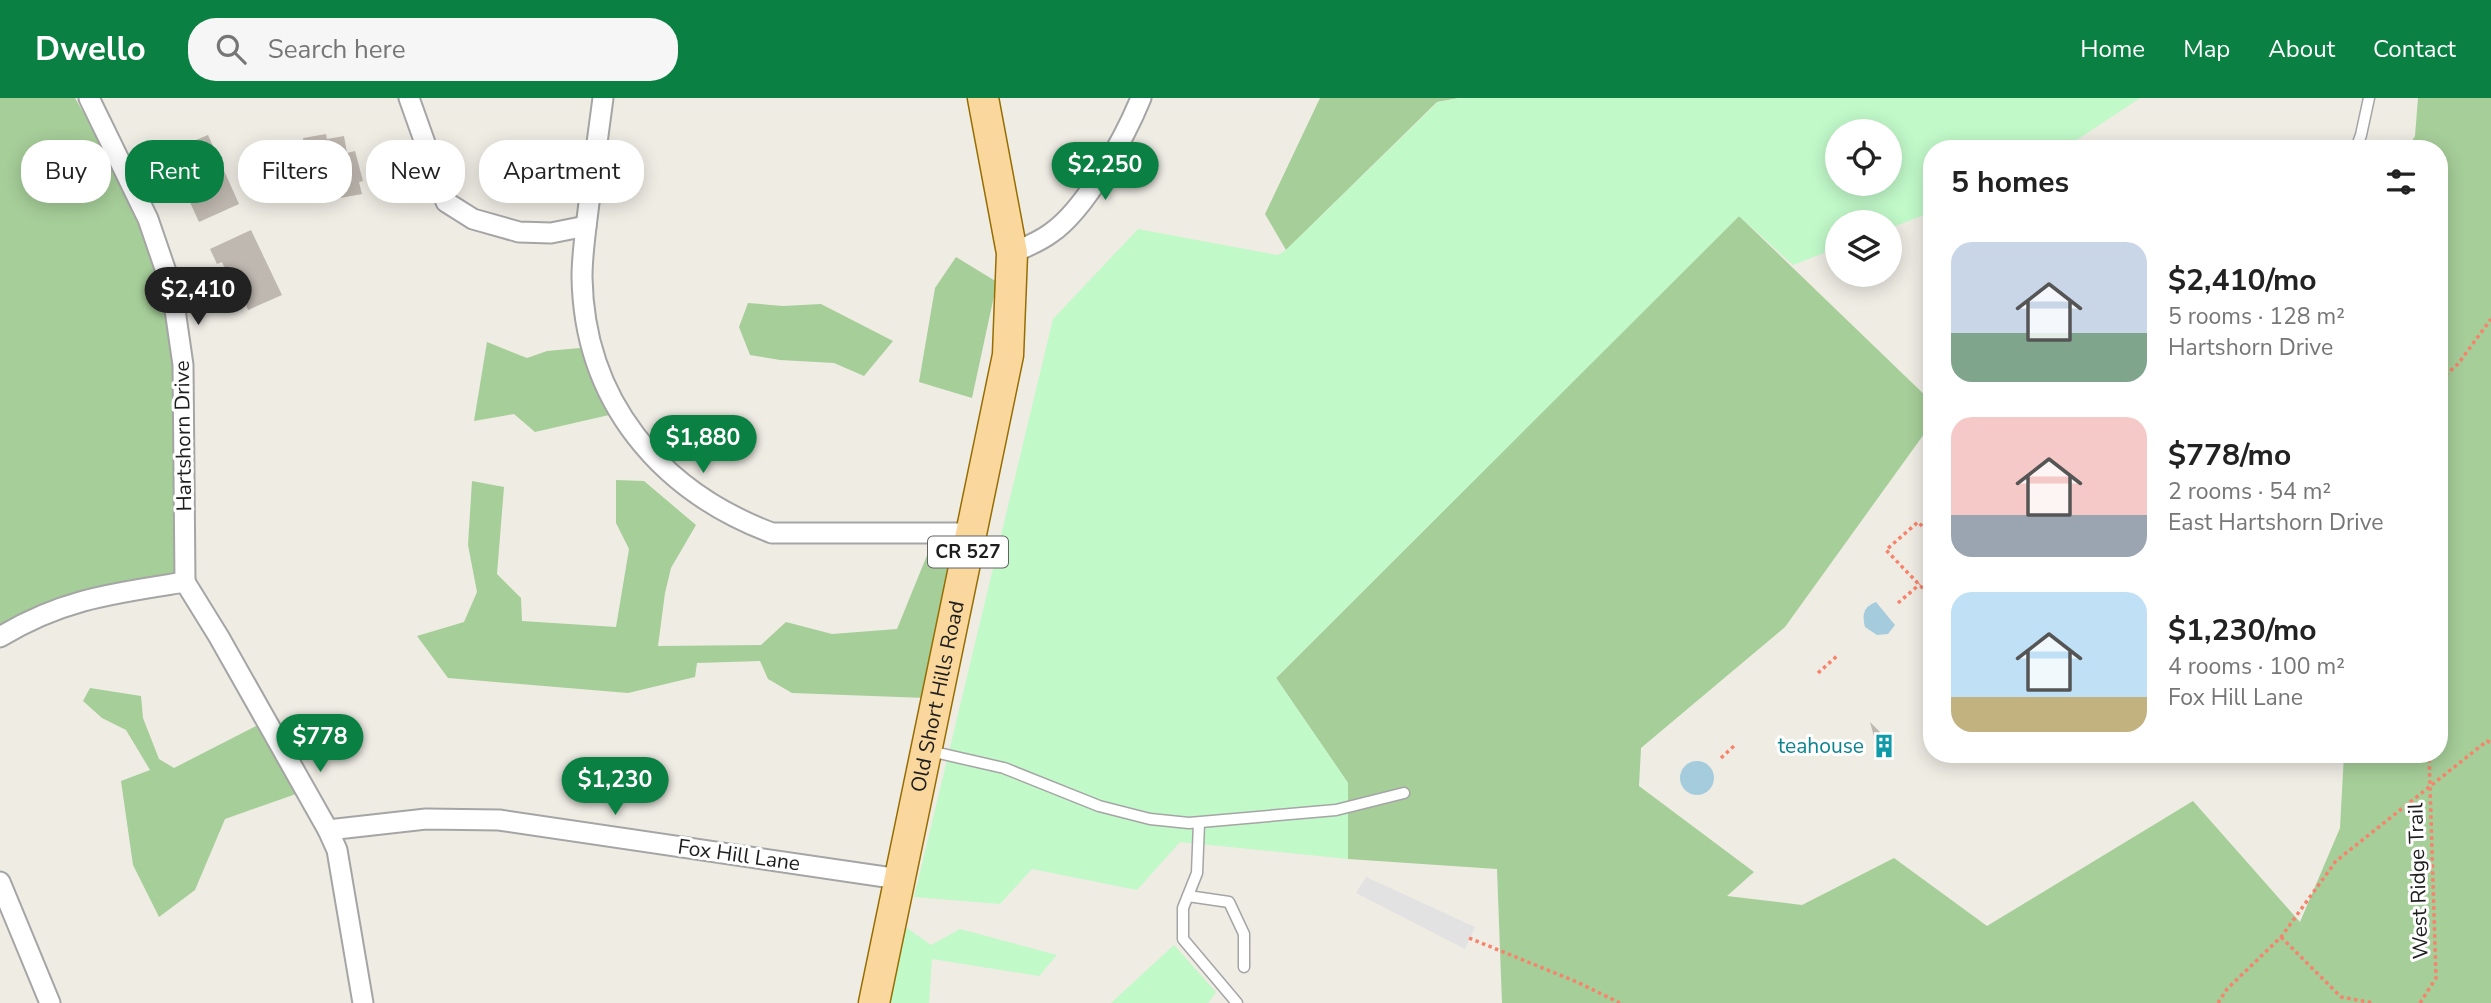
<!DOCTYPE html>
<meta charset="utf-8">
<style>
body{margin:0;font-family:"Nunito Sans",sans-serif;background:#f6f6f6;color:#222;height:100vh;display:flex;flex-direction:column;font-size:26px;white-space:nowrap}
*{box-sizing:border-box;margin:0}
p{font-size:23px;color:#767676}
.icon{flex:none;width:38px;height:38px;fill:none;stroke:currentColor;stroke-width:2;stroke-linecap:round;stroke-linejoin:round}
.map{position:relative;flex:1;overflow:hidden}
.sheet{position:absolute;left:1923px;top:42px;width:525px;height:623px;display:flex;flex-direction:column;background:#fff;border-radius:28px;box-shadow:0 4px 18px #0003}
.sheet>*{flex:none}
.guide{position:absolute;left:21px;top:42px;width:665px;height:63px;display:flex;gap:14px}
.buttons{position:absolute;left:1825px;top:21px;display:grid;gap:14px}
.buttons a{display:grid;place-items:center;width:77px;height:77px;border-radius:50%;background:#fff;box-shadow:0 4px 18px #0003;font-size:35px}
.price{position:absolute;translate:-50% -60px;padding:0 16px;border-radius:24px;background:#0b8043;color:#fff;font-size:23px;line-height:46px;filter:drop-shadow(0 2px 4px #0008)}
.price::after{content:'';position:absolute;left:50%;top:42px;width:21px;height:16px;margin-left:-10px;background:inherit;clip-path:polygon(0 0,100% 0,50% 100%)}
.price.on{background:#222;color:#fff}
ul{padding:0;list-style:none}
li{display:flex;align-items:center;gap:21px;height:175px;padding:0 28px}
li span{display:grid;place-items:center;flex:none;width:196px;height:140px;border-radius:21px;color:#555}
li>.icon{margin-inline-start:auto}
span .icon{width:84px;height:84px;fill:#fffc;stroke-width:1}
li b{font-size:30px}
h2{display:flex;justify-content:space-between;align-items:center;height:84px;padding:0 28px;font-size:30px}
.pill{padding:0 24px;border-radius:28px;background:#fff;box-shadow:0 4px 18px #0003;font-size:24px;line-height:63px}
.pill.on{background:#0b8043;color:#fff}
header{display:flex;align-items:center;gap:42px;box-sizing:border-box;height:98px;padding:0 35px;background:#0b8043;color:#fff}
header strong{font-size:33px}
nav{display:flex;gap:38px;margin-inline-start:auto;font-size:24px}
.search{width:490px;height:63px;background:#f6f6f6;display:flex;align-items:center;gap:18px;box-sizing:border-box;padding:0 24px;border-radius:28px;color:#767676;font-size:26px}
.map>svg:first-child{display:block}
.forest{fill:#a6ce99}
.park{fill:#c1f9c9;fill-rule:evenodd}
.parking{fill:#e2e2e2}
.water{fill:#a5ccdc}
.building{fill:#bfb8b0}
.lines{fill:none;stroke-linecap:round;stroke-linejoin:round}
.service-casing{stroke:#a5a5a5;stroke-width:13}
.minor-casing{stroke:#a5a5a5;stroke-width:23}
.primary-casing{stroke:#966d02;stroke-width:33}
.path{stroke:#f8836c;stroke-width:3.5;stroke-dasharray:3.5 3.5;stroke-linecap:butt}
.service{stroke:#fff;stroke-width:10}
.minor{stroke:#fff;stroke-width:19}
.primary{stroke:#fad89d;stroke-width:30}
.labels{text-anchor:middle;dominant-baseline:central;stroke-width:6;stroke-linejoin:round;paint-order:stroke}
.shield{fill:#fff;stroke:#626262;stroke-width:2}
.shield-label{font-size:19px;font-weight:bold;fill:#1e1e1e}
.street-label{font-size:21px;fill:#1e1e1e;stroke:#fff}
.culture-label{font-size:21px;fill:#0d838f;stroke:#fff;text-anchor:end}
</style>
<header>
<strong>Dwello</strong>
<div class="search"><svg class="icon" aria-label="search" viewBox="0 0 24 24"><circle cx="10" cy="10" r="6"/><path d="M15 15l6 6"/></svg>Search here</div>
<nav><a>Home</a><a>Map</a><a>About</a><a>Contact</a></nav>
</header>
<div class="map">
<svg width="2491" height="905" viewBox="0 0 2491 905">
<rect width="100%" height="100%" fill="#efece4"/>
<!-- forest -->
<g class="forest">
<path d="M0 0H75L149 129 188 299 178 493 53 519 0 547Z"/>
<path d="M1320 0H1459L1437 4 1286 152 1265 116Z"/>
<path d="M2418 0H2491V905H1502L1497 771 1348 761V685L1276 580 1739 118 1932 304V325L1785 529 1641 650 1639 688 1754 774 1727 798 1802 807 1894 760 1987 828 2193 703 2300 824 2340 730 2344 656H2440V51H2407L2415 38Z"/>
<path d="M956 159 997 184 972 300 919 284 935 190Z"/>
<path d="M748 205 783 208 821 206 893 243 864 278 834 265 780 262 750 257 739 229Z"/>
<path d="M487 244 527 260 547 253 580 250 609 317 535 334 514 316 474 323Z"/>
<path d="M616 382 644 383 696 427 671 470 665 495 658 548 761 547 786 524 832 536 897 531 932 445 963 443 925 600 792 595 768 581 760 563 697 565 695 579 628 595 448 580 417 538 464 524 477 494 468 447 472 383 504 389 497 476 521 500 522 523 616 529 629 451 616 425Z"/>
<path d="M90 590 141 598 143 620 159 661 174 670 260 626 296 696 225 721 195 792 159 819 133 767 121 683 150 672 126 632 102 620 83 603Z"/>
</g>
<!-- park -->
<g class="park">
<path d="M1460 0H2140L2063 51H1932V114L1890 130V124H1838L1837 150 1793 167 1739 118 1276 580 1348 685V761L1180 744 1137 792 1032 771 1000 806 914 799 1053 221 1138 131 1278 157 1286 152 1438 4ZM1838 33H1890V86H1838Z"/>
<path d="M900 825 931 847 960 831 1057 857 1039 878 932 861 929 905H885Z"/>
<path d="M1174 847 1216 894 1208 905H1111Z"/>
</g>
<!-- parking -->
<path class="parking" d="M1366 779 1475 829 1465 851 1356 795Z"/>
<!-- water -->
<g class="water">
<path d="M1876 504 1895 527 1888 536 1877 537 1865 529C1862 517 1863 509 1876 504Z"/>
<circle cx="1697" cy="680" r="17"/>
</g>
<!-- building -->
<g class="building">
<path d="M326 36 327 41 344 38 347 55 355 53 363 83 359 84 362 96 335 101 327 62 308 66 303 40Z"/>
<path d="M208 37 239 106 199 124 167 54Z"/>
<path d="M251 132 282 197 248 212 245 204 241 205 222 164 217 166 210 151Z"/>
<path d="M1870 624 1891 645V658L1878 653Z"/>
</g>
<g class="lines">
<!-- service casing -->
<g class="service-casing">
<g id="service">
<path d="M2356 51 2361 37 2369 0"/>
<path d="M930 653 1004 670 1099 708 1150 721 1189 725 1336 712 1404 695"/>
<path d="M1199 725 1197 775 1183 810V841L1237 905"/>
<path d="M1188 798 1229 804 1244 836V869"/>
</g>
</g>
<!-- minor casing -->
<g class="minor-casing">
<g id="minor">
<path d="M89 0 148 121 172 191 183 267 185 484"/>
<path d="M409 0 446 104 473 121 519 134 551 135 586 128"/>
<path d="M603 0C598 35 594 70 589 105 586 130 582 155 582 179 584 303 660 393 772 435H972"/>
<path d="M1012 155C1026 149 1039 144 1051 135 1086 111 1125 39 1141 0"/>
<path d="M185 484 219 539 328 732 337 752 363 905"/>
<path d="M0 539C62 501 115 495 185 484"/>
<path d="M328 732 426 721 499 722 899 781"/>
<path d="M0 784 50 905"/>
</g>
</g>
<!-- primary casing -->
<g class="primary-casing">
<g id="primary">
<path id="s1" d="M874 905 1008 257 1012 155 983 0"/>
</g>
</g>
<!-- path -->
<g class="path">
<path d="M2440 282 2458 266 2491 221"/>
<path d="M1932 438 1918 424 1886 452 1932 500"/>
<path d="M1898 505 1920 486"/>
<path d="M1818 575 1837 558"/>
<path d="M1721 660 1735 647"/>
<path d="M2281 839 2341 899 2374 905"/>
<path d="M1469 840 1577 884 1620 905"/>
<path d="M2218 905 2227 891 2281 839 2336 763 2487 643 2491 645"/>
<path d="M2420 905 2436 880 2429 656"/>
</g>
<!-- service -->
<use href="#service" class="service"/>
<!-- minor -->
<use href="#minor" class="minor"/>
<!-- primary -->
<use href="#primary" class="primary"/>
</g>
<!-- icons -->
<defs>
<g id="building-bare" transform="scale(1.89)"><path d="M-4-6H4V6H1V3H-1V6H-4ZM-2.5-4.3h1.7v1.8h-1.7ZM.8-4.3h1.7v1.8H.8ZM-2.5-1h1.7V.8h-1.7ZM.8-1h1.7V.8H.8Z" fill="#0f9aa8" stroke="#fff" stroke-width="2.5" paint-order="stroke"/></g>
</defs>
<g fill-rule="evenodd">
<use href="#building-bare" x="1884" y="648"/>
</g>
<g class="labels">
<!-- shield labels -->
<rect class="shield" x="928" y="438.5" width="80" height="31" rx="5"/>
<g class="shield-label">
<text x="968" y="454">CR 527</text>
</g>
<!-- street labels -->
<g class="street-label">
<text transform="translate(183 338) rotate(-91)">Hartshorn Drive</text>
<text stroke="none"><textPath href="#s1" startOffset="313">Old Short Hills Road</textPath></text>
<text transform="translate(739 757) rotate(8)">Fox Hill Lane</text>
<text transform="translate(2418 783) rotate(-92)">West Ridge Trail</text>
</g>
<!-- culture labels -->
<g class="culture-label">
<text x="1864" y="648">teahouse</text>
</g>
</g>
</svg>
<div class="buttons">
<a><svg class="icon" aria-label="locate" viewBox="0 0 24 24"><circle cx="12" cy="12" r="6"/><path d="M12 2v4M12 18v4M2 12h4M18 12h4"/></svg></a>
<a><svg class="icon" aria-label="layers" viewBox="0 0 24 24"><path d="M12 4l9 5-9 5-9-5zM3 14l9 5 9-5"/></svg></a>
</div>
<b class="price" style="left:1105px;top:104px">$2,250</b>
<b class="price on" style="left:198px;top:229px">$2,410</b>
<b class="price" style="left:703px;top:377px">$1,880</b>
<b class="price" style="left:320px;top:676px">$778</b>
<b class="price" style="left:615px;top:719px">$1,230</b>
<div class="guide">
<a class="pill">Buy</a>
<a class="pill on">Rent</a>
<a class="pill">Filters</a>
<a class="pill">New</a>
<a class="pill">Apartment</a>
</div>
<section class="sheet">
<h2>5 homes<svg class="icon" aria-label="filters" viewBox="0 0 24 24"><path d="M4 7h16M4 17h16"/><circle cx="9" cy="7" r="2"/><circle cx="15" cy="17" r="2"/></svg></h2>
<ul>
<li><span style="background:linear-gradient(#c9d6e8 65%,#7fa58c 0)"><svg class="icon" aria-label="home" viewBox="0 0 24 24"><path d="M3 11l9-7 9 7M6 9v11h12V9"/></svg></span><div><b>$2,410/mo</b><p>5 rooms · 128 m²</p><p>Hartshorn Drive</p></div></li>
<li><span style="background:linear-gradient(#f6c9c9 70%,#9aa5b1 0)"><svg class="icon" aria-label="home" viewBox="0 0 24 24"><path d="M3 11l9-7 9 7M6 9v11h12V9"/></svg></span><div><b>$778/mo</b><p>2 rooms · 54 m²</p><p>East Hartshorn Drive</p></div></li>
<li><span style="background:linear-gradient(#bfe0f5 75%,#c2b280 0)"><svg class="icon" aria-label="home" viewBox="0 0 24 24"><path d="M3 11l9-7 9 7M6 9v11h12V9"/></svg></span><div><b>$1,230/mo</b><p>4 rooms · 100 m²</p><p>Fox Hill Lane</p></div></li>
</ul>
</section>
</div>
